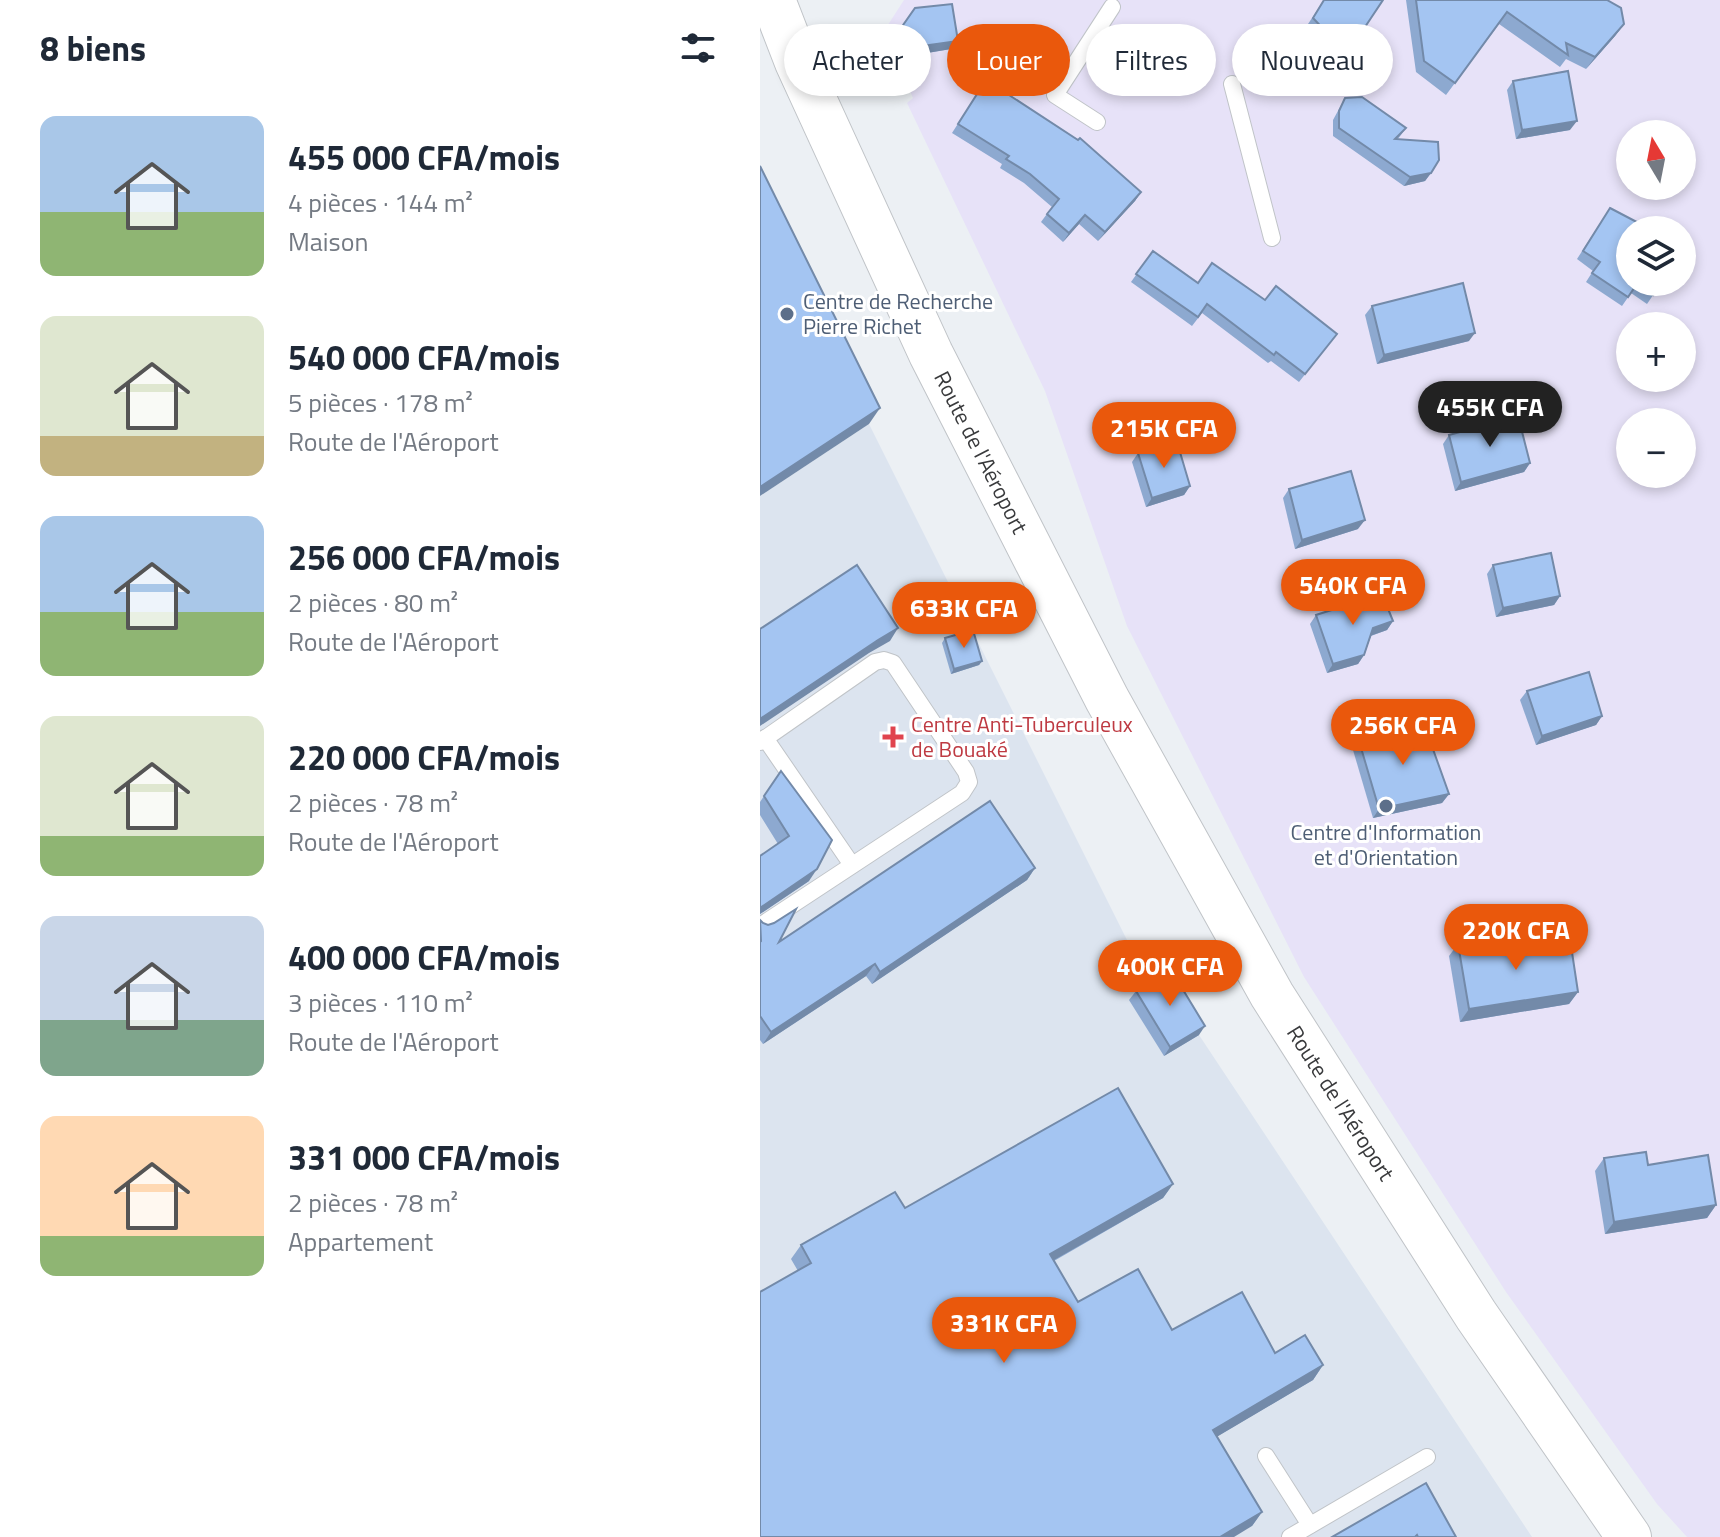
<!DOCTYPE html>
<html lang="fr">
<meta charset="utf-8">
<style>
body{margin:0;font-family:"Titillium Web",sans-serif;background:#f2f2f3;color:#1f2937;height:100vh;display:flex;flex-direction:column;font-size:30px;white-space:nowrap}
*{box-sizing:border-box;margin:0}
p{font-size:26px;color:#747a83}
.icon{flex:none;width:44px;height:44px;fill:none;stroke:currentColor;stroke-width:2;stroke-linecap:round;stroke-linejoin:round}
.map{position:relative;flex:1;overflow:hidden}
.drawer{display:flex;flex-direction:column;background:#fff;width:760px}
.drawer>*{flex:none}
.banner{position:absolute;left:24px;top:24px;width:760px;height:72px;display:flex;gap:16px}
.needle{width:52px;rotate:350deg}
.tools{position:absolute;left:856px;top:120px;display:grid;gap:16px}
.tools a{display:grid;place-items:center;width:80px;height:80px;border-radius:50%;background:#fff;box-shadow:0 4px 12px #0003;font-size:40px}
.price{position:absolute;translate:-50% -68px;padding:0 18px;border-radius:28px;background:#ea580c;color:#fff;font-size:26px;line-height:52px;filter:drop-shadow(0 2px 4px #0008)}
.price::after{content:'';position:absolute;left:50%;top:48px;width:24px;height:18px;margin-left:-12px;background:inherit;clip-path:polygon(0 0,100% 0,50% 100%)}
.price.on{background:#222;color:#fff}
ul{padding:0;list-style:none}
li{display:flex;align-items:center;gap:24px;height:200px;padding:0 40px}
li span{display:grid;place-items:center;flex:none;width:224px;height:160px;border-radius:16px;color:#555}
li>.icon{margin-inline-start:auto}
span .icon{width:96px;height:96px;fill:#fffc;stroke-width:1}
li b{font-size:34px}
h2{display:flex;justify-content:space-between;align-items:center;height:96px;padding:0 40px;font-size:34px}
.pill{padding:0 28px;border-radius:36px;background:#fff;box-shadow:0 4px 12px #0003;font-size:28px;line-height:72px}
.pill.on{background:#ea580c;color:#fff}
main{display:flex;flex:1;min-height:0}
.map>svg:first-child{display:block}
.built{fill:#dce4ef}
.education{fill:#e7e2f8;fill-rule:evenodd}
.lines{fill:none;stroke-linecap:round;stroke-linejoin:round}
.lane-casing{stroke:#c0c4c8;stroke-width:18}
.secondary-casing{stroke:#c0c4c8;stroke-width:46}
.lane{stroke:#fff;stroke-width:16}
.secondary{stroke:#fff;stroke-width:44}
.wall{fill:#8da9d0}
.shaded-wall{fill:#738aa9}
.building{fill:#a4c5f2;stroke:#738aa9;stroke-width:2}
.service-dot{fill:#5c6f8a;stroke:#fff;stroke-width:3}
.health-dot{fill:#e0444e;stroke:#fff;stroke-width:3}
.labels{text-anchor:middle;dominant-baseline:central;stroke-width:6;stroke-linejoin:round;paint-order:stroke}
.service-label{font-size:22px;fill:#4e5e75;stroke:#fff;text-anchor:start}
.street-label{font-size:22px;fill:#393a3c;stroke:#fff}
.health-label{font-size:22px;fill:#be3a42;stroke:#fff;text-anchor:start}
</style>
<main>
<section class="drawer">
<h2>8 biens<svg class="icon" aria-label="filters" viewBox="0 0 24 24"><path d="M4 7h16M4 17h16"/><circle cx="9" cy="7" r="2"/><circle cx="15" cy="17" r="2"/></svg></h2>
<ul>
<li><span style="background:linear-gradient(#a9c7e8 60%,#8fb573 0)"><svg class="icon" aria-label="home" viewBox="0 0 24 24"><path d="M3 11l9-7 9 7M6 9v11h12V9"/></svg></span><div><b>455 000 CFA/mois</b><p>4 pièces · 144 m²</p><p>Maison</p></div></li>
<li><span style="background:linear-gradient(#dfe7d0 75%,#c2b280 0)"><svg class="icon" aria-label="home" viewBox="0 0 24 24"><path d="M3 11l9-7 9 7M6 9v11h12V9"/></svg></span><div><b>540 000 CFA/mois</b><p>5 pièces · 178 m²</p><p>Route de l'Aéroport</p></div></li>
<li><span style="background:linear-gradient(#a9c7e8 60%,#8fb573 0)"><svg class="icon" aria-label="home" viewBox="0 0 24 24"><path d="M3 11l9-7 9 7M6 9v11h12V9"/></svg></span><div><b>256 000 CFA/mois</b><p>2 pièces · 80 m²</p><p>Route de l'Aéroport</p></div></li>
<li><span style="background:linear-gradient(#dfe7d0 75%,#8fb573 0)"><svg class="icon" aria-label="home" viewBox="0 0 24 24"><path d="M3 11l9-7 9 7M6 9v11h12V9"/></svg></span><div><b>220 000 CFA/mois</b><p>2 pièces · 78 m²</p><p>Route de l'Aéroport</p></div></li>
<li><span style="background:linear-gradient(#c9d6e8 65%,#7fa58c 0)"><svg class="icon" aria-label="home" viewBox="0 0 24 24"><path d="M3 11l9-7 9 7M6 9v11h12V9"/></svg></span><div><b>400 000 CFA/mois</b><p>3 pièces · 110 m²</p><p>Route de l'Aéroport</p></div></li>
<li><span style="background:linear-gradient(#ffd9b3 75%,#8fb573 0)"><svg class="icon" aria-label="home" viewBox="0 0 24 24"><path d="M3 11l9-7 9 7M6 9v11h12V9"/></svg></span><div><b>331 000 CFA/mois</b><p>2 pièces · 78 m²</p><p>Appartement</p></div></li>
</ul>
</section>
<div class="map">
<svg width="960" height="1537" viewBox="0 0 960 1537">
<rect width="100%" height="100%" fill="#ecf0f4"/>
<!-- built -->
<path class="built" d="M109 424 386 978 398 970 405 979 439 1035 772 1537H0V496Z"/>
<!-- education -->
<path class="education" d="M144 0H960V1537H927L897 1504 746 1292 544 977 367 626 285 391 147 103 153 98 124 31ZM870 134H922V186H870ZM870 230H922V282H870ZM870 326H922V378H870ZM870 422H922V474H870Z"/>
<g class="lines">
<!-- lane casing -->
<g class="lane-casing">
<g id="lane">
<path d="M472 84 512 238"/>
<path d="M337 122 295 95 352 7"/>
<path d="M5 738 92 865"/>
<path d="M0 742 115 662 124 660 133 663 206 772 209 782 202 793 0 926"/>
<path d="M506 1456 550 1525"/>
<path d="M530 1537 667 1457"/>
</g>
</g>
<!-- secondary casing -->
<g class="secondary-casing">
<g id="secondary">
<path id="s1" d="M13 0 37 62 171 354 347 699 512 995 716 1315 869 1537"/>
</g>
</g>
<!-- lane -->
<use href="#lane" class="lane"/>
<!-- secondary -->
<use href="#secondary" class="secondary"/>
</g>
<!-- wall -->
<g class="wall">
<path d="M564 0 587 54H566L564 45 546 27Z"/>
<path d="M646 0H847L864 24 855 36 826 69 806 59 800 67 739 24 686 95 656 72Z"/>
<path d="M155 8 198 41 191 49 149 56 135 37Z"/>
<path d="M226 80 381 192 375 201 338 241 319 224 303 242 281 222 292 207 264 183 240 168 242 164 192 133Z"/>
<path d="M753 81 810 130 756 139 747 90Z"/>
<path d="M585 98 646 128 638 139 671 173 665 181 644 186 573 136V120Z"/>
<path d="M850 208 902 282 887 304 871 293 862 306 826 282 833 271 817 259Z"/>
<path d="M393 251 438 283 505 300 577 334 539 382 511 361 508 363 442 313 432 326 371 282Z"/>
<path d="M612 306 709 341 617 364 605 315Z"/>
<path d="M689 435 770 463 764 472 695 491 683 444Z"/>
<path d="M378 453 430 486 424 495 386 507 372 462Z"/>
<path d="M529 489 598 529 535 549 523 498Z"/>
<path d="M733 565 800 596 794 605 736 617 727 574Z"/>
<path d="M556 615 633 621 627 630 611 636 604 655 598 664 567 673 550 624Z"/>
<path d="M185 638 222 661 219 665 191 674 182 643Z"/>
<path d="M767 691 842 716 836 725 776 745 760 700Z"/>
<path d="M599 741 689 794 682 803 613 818 593 750Z"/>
<path d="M21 771 49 881 0 914V856L18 844 0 815V802Z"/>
<path d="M275 868 267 880 112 984 106 976 3 1044 0 1040V934L19 942Z"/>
<path d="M698 944 746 950 818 992 809 1004 700 1022 689 956Z"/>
<path d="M376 991 439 1035 404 1056 369 1000Z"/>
<path d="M844 1158 888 1165 956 1205 947 1218 845 1234 835 1171Z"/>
<path d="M413 1184 403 1198 294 1261 318 1302 412 1330 563 1365 553 1380 456 1437 502 1512 492 1526 38 1271 31 1259 41 1245 145 1208Z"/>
</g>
<!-- shaded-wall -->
<g class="shaded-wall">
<path d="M864 24 855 36 826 69 835 57Z"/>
<path d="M198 41 191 49 149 56 155 47Z"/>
<path d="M572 45H593L587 54H566Z"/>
<path d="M817 121 810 130 756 139 762 130Z"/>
<path d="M671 173 665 181 644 186 650 177Z"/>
<path d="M381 192 375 201 338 241 345 232Z"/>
<path d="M325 215 319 224 303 242 309 233Z"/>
<path d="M715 333 709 341 617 364 624 355Z"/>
<path d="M120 408 109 424 0 496V487Z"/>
<path d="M770 463 764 472 695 491 701 482Z"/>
<path d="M430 486 424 495 386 507 392 498Z"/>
<path d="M605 520 598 529 535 549 542 540Z"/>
<path d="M800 596 794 605 736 617 743 608Z"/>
<path d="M633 621 627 630 607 637 613 628Z"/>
<path d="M138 628 130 641 109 653 0 726V719L118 640Z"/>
<path d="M604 655 598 664 567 673 573 664Z"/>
<path d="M222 661 219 665 191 674 194 669Z"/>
<path d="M842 716 836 725 776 745 782 736Z"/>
<path d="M689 794 682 803 613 818 619 809Z"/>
<path d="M275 868 267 880 112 984 120 972Z"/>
<path d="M57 869 49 881 0 914V908Z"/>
<path d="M115 964 106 976 3 1044 11 1032Z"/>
<path d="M818 992 809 1004 700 1022 709 1009Z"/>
<path d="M445 1026 439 1035 404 1056 410 1047Z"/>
<path d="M413 1184 403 1198 280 1268 290 1254Z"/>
<path d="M956 1205 947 1218 845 1234 854 1222Z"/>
<path d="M563 1365 553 1380 443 1445 453 1430Z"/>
<path d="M502 1512 492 1526 474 1537H460Z"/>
</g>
<!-- building -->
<g class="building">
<path d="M564 0H623L593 45H572L570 36 553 18Z"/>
<path d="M656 0H847L861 8 864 24 835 57 806 43 808 55 747 12 695 83 664 61Z"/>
<path d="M192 4 198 41 155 47 141 28 155 8Z"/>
<path d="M808 71 817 121 762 130 753 81Z"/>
<path d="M226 80 318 140 320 138 381 192 345 232 325 215 309 233 287 214 299 199 270 174 246 159 249 156 198 124Z"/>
<path d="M602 97 646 128 635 139 678 142 679 160 671 173 650 177 579 128V111L585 98Z"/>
<path d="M0 166 120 408 0 487Z"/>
<path d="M850 208 892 230H870V282H902L893 295 877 284 868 297 832 273 840 262 823 251Z"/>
<path d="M393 251 438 283 452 263 505 300 516 286 577 334 545 374 516 352 514 355 447 304 438 317 376 274Z"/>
<path d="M703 283 715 333 624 355 612 306Z"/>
<path d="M758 416 770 463 701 482 689 435Z"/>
<path d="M417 442 430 486 392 498 378 453Z"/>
<path d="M591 471 605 520 542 540 529 489Z"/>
<path d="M791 553 800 596 743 608 733 565Z"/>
<path d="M97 565 138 628 118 640 0 719V629Z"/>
<path d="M622 594 633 621 613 628 604 655 573 664 556 615Z"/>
<path d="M213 630 222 661 194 669 185 638Z"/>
<path d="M829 672 842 716 782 736 767 691Z"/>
<path d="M664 724 689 794 619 809 599 741Z"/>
<path d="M21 771 72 840 57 869 0 908V856L29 836 4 796Z"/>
<path d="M230 801 275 868 120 972 115 964 11 1032 0 1016V942L1 941 0 920 3 923 8 925 14 923 36 909 19 942Z"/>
<path d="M745 936 746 950 810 939 818 992 709 1009 698 944Z"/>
<path d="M411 970 445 1026 410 1047 376 991Z"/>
<path d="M358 1088 413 1184 290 1254 318 1302 378 1269 412 1330 482 1292 515 1353 545 1335 563 1365 453 1430 502 1512 460 1537H0V1292L51 1263 41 1245 135 1192 145 1208Z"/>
<path d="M886 1152 888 1165 948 1155 956 1205 854 1222 844 1158Z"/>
<path d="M666 1483 696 1537H658L657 1535 655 1537H572Z"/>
</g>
<!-- markers -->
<g class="service-dot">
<circle cx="27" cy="314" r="8"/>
<circle cx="626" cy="806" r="8"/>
</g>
<path class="health-dot" d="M129 725h8v8h8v8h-8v8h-8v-8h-8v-8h8z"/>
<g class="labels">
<!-- service labels -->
<g class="service-label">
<text x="43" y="301">Centre de Recherche<tspan x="43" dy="25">Pierre Richet</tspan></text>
<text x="626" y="832" text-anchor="middle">Centre d'Information<tspan x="626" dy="25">et d'Orientation</tspan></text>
</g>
<!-- street labels -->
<g class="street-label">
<text stroke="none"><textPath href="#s1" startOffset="498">Route de l'Aéroport</textPath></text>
<text stroke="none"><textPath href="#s1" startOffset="1242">Route de l'Aéroport</textPath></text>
</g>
<!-- health labels -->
<g class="health-label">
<text x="151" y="724">Centre Anti-Tuberculeux<tspan x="151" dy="25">de Bouaké</tspan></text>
</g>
</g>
</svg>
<div class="tools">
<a><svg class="needle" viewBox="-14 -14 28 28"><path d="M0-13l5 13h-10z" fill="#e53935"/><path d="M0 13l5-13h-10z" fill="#747a83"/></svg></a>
<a><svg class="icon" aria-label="layers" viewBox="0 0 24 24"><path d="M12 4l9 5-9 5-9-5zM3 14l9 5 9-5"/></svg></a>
<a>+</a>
<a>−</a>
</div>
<b class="price on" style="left:730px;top:449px">455K CFA</b>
<b class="price" style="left:404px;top:470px">215K CFA</b>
<b class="price" style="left:593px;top:627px">540K CFA</b>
<b class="price" style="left:204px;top:650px">633K CFA</b>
<b class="price" style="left:643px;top:767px">256K CFA</b>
<b class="price" style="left:756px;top:972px">220K CFA</b>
<b class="price" style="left:410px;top:1008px">400K CFA</b>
<b class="price" style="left:244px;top:1365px">331K CFA</b>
<div class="banner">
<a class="pill">Acheter</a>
<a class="pill on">Louer</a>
<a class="pill">Filtres</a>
<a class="pill">Nouveau</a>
</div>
</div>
</main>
